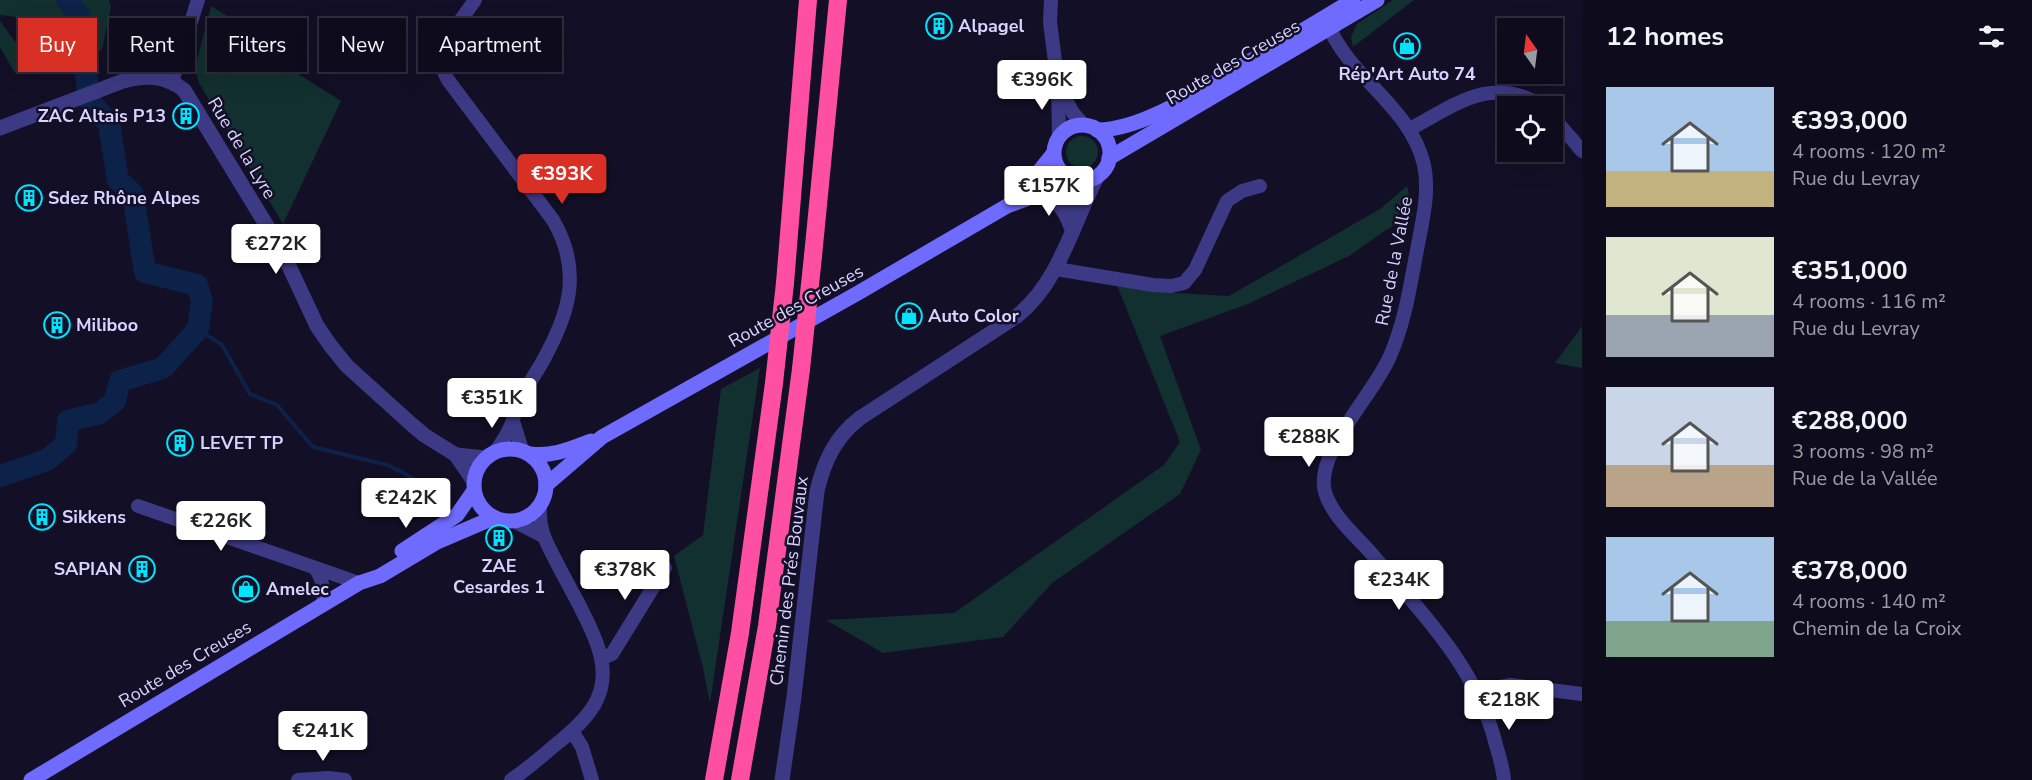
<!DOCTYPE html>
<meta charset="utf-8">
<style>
body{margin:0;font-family:"Nunito Sans",sans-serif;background:#1c1929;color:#f1f3f6;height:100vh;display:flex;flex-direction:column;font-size:22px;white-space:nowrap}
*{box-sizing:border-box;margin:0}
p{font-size:20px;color:#9b9ba3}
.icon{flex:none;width:33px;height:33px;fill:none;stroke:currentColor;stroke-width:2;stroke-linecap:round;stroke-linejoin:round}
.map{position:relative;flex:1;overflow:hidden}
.sheet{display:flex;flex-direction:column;background:#0e0b1c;width:450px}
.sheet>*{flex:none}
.banner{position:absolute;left:18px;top:18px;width:570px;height:54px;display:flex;gap:12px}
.needle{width:39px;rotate:346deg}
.controls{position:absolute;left:1497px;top:18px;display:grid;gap:12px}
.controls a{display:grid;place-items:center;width:66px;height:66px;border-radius:0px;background:#0e0b1c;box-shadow:0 6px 24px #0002,0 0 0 2px #2e2b3b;font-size:30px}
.price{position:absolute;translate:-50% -51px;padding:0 14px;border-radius:6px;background:#fff;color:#222;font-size:20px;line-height:39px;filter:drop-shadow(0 2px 3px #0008)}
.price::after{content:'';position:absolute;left:50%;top:36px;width:18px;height:14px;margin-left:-9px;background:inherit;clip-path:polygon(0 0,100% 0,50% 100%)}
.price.on{background:#d93025;color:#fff}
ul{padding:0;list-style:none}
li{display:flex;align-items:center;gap:18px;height:150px;padding:0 24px}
li span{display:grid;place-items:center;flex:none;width:168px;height:120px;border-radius:0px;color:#555}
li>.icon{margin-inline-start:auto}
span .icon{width:72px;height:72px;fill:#fffc;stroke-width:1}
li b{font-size:26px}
h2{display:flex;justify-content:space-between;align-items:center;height:72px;padding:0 24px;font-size:26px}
.chip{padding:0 21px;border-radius:0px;background:#0e0b1c;box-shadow:0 6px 24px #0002,0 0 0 2px #2e2b3b;font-size:21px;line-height:54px}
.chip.on{background:#d93025;color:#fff}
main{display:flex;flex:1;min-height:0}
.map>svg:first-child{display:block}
.green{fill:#12302f}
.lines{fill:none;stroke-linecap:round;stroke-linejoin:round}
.stream{stroke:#0c2248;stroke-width:4}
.river{stroke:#0c2248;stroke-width:22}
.minor{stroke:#3d3a85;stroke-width:14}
.tertiary{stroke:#3d3a85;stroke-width:15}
.secondary{stroke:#6f6bff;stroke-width:15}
.motorway{stroke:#ff4fa3;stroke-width:18}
.motorway-bridge{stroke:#ff4fa3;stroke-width:18}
.labels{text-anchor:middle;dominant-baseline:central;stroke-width:5;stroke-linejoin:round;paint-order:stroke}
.poi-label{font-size:18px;font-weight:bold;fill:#d9d4ff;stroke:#130f26;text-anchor:start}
.street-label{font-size:18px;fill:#d9d4ff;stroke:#130f26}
</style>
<main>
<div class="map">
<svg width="1582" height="780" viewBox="0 0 1582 780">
<rect width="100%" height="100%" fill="#130f26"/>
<!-- green -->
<g class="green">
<path d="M0 0H109L111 7 102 50 58 64 40 20 0 15Z"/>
<path d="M1393 0H1414L1353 47 1351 37 1357 24Z"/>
<path d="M211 6 265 39 259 49 341 101 283 224 199 83 195 68Z"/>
<path d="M0 21 32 65 15 73 0 47Z"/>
<circle cx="1082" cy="152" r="16"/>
<path d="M1407 186 1413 215 1386 230 1349 256 1248 304 1160 336 1201 450 1180 494 1052 583 1003 637 883 653 826 620 954 613 1164 465 1180 442 1117 285 1177 293 1229 296 1380 209Z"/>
<path d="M1582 326V368L1555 363Z"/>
<path d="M760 368 710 703 703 668 674 556 703 535 721 389Z"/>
</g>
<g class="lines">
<!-- stream -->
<path class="stream" d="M198 329 222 345 250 394 277 405 313 447 388 465 449 497"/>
<!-- river -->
<path class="river" d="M0 476 47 460 66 444 68 421 100 413 115 401 120 381 163 368 198 329 202 301 197 285 145 272 133 194 118 180 109 124 89 100 79 15 67 0"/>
<!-- minor -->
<g class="minor">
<path d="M475 0C460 23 430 52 448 80L553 220C584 273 568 317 540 366 532 379 523 392 517 406 514 411 514 418 512 423 508 434 502 442 496 451"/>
<path d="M1051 0 1050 22 1058 85 1059 136"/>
<path d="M1335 19 1330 29C1353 80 1411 108 1424 165 1430 193 1422 222 1417 250 1410 286 1405 322 1390 356 1375 393 1314 453 1325 492 1332 516 1355 535 1371 553 1421 612 1477 667 1496 745 1499 756 1503 768 1504 780"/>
<path d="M172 82 198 0"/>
<path d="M1059 87 1073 113 1084 125"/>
<path d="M1552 116 1582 151"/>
<path d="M1410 129C1455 105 1492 74 1542 106"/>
<path d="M1056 269 1153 285 1171 286 1184 283 1195 270 1227 201 1242 191 1260 186"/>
<path d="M513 421 522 450"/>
<path d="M138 506 359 583"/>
<path d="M514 521 543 536"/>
<path d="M315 568C323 579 324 590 323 604"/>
<path d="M601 659 612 654 665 568"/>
<path d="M1477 691 1511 685 1582 694"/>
<path d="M572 731 582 747 592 780"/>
<path d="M298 780 328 778 345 780"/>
<path d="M511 780C526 770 540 758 554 746 588 719 614 694 598 647 589 620 573 594 560 569 548 545 538 532 540 505"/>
</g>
<!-- tertiary -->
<g class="tertiary">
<path d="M0 128 123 81C147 75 164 75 184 90L281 249 317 326 330 345 347 366 410 423 424 435 456 455 473 480"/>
<path d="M1070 179 1074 208 1072 223"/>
<path d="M1034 196C1056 197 1064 207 1071 227"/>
<path d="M456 455 485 458"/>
<path d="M782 780 794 697 817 491C824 462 835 437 860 418L1017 316C1060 281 1072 225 1097 177"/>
</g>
<!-- secondary -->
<g class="secondary">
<circle cx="1082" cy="153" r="28"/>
<path d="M1097 130C1146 130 1208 85 1250 61 1285 41 1319 21 1353 0"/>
<path d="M1109 158 1377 0"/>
<path d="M1012 201 1029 184 1053 154"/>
<circle cx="510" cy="485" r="36"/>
<path d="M530 454C552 457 570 449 591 441"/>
<path d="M546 485 602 437 858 293 1007 206 1034 196 1068 178"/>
<path d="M402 551 457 515 473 492"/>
<path d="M31 780 359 583 380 576 437 542 493 518"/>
</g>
<!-- motorway -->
<g class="motorway">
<path d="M813 256 838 0"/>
<path d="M785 283 808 0"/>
<path d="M714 780 740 633 774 383"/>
<path d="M740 780 767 626 801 369"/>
</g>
<!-- motorway-bridge -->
<g class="motorway-bridge">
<path d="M801 369 813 256"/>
<path d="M774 383 785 283"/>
</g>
</g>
<!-- icons -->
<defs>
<g id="building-ring" transform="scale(1.35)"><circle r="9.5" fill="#130f26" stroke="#00e5ff" stroke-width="1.5"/><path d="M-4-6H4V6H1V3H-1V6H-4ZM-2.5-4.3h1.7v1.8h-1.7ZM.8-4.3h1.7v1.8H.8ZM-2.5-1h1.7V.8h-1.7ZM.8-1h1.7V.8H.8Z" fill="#00e5ff"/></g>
<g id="shop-ring" transform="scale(1.35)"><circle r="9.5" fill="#130f26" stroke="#00e5ff" stroke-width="1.5"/><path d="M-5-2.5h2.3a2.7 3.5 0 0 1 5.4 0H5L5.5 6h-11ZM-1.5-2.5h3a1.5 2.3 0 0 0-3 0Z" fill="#00e5ff"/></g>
</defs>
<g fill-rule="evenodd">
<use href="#building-ring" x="939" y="26"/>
<use href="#shop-ring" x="1407" y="46"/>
<use href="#building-ring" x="186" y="116"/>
<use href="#building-ring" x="29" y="198"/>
<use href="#shop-ring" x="909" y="316"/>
<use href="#building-ring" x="57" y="325"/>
<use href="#building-ring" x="180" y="443"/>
<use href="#building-ring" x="42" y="517"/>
<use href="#building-ring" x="499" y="538"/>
<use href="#building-ring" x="142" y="569"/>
<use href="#shop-ring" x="246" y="589"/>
</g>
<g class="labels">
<!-- poi labels -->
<g class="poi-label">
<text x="958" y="26">Alpagel</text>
<text x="1407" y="74" text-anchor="middle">Rép'Art Auto 74</text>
<text x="166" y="116" text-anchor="end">ZAC Altais P13</text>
<text x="48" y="198">Sdez Rhône Alpes</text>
<text x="928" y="316">Auto Color</text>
<text x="76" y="325">Miliboo</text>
<text x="200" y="443">LEVET TP</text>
<text x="62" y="517">Sikkens</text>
<text x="499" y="566" text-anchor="middle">ZAE<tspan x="499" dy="21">Cesardes 1</tspan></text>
<text x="122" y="569" text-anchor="end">SAPIAN</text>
<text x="266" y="589">Amelec</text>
</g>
<!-- street labels -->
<g class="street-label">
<text transform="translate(1233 62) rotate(-30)">Route des Creuses</text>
<text transform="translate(242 148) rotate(59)">Rue de la Lyre</text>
<text transform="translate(1394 261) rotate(-79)">Rue de la Vallée</text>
<text transform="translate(796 306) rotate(-29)">Route des Creuses</text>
<text transform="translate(789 581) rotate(-83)">Chemin des Prés Bouvaux</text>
<text transform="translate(185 664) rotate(-31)">Route des Creuses</text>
</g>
</g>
</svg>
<div class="controls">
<a><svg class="needle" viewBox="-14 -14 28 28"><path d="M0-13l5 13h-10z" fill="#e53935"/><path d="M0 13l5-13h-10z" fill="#9b9ba3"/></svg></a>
<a><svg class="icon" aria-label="locate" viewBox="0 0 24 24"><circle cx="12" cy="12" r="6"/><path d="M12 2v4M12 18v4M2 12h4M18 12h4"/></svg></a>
</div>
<b class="price" style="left:1042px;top:111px">€396K</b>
<b class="price on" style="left:562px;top:205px">€393K</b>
<b class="price" style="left:1049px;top:217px">€157K</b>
<b class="price" style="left:276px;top:275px">€272K</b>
<b class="price" style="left:492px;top:429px">€351K</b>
<b class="price" style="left:1309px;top:468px">€288K</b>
<b class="price" style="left:406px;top:529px">€242K</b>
<b class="price" style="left:221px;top:552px">€226K</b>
<b class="price" style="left:625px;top:601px">€378K</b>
<b class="price" style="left:1399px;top:611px">€234K</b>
<b class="price" style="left:1509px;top:731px">€218K</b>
<b class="price" style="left:323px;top:762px">€241K</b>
<div class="banner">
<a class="chip on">Buy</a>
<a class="chip">Rent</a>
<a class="chip">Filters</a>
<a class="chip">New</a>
<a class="chip">Apartment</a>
</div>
</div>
<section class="sheet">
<h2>12 homes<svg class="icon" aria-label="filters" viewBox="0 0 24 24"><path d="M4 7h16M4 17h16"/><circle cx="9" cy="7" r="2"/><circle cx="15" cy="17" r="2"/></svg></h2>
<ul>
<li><span style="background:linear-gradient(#a9c7e8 70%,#c2b280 0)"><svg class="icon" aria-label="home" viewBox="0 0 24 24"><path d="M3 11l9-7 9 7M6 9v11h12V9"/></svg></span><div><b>€393,000</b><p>4 rooms · 120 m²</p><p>Rue du Levray</p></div></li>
<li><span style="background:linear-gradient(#dfe7d0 65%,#9aa5b1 0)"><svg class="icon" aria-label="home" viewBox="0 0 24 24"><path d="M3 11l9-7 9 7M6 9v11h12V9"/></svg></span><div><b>€351,000</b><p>4 rooms · 116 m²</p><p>Rue du Levray</p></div></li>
<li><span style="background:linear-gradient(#c9d6e8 65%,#b9a48a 0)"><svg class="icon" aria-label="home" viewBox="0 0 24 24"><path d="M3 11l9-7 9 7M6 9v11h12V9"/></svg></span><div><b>€288,000</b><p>3 rooms · 98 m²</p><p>Rue de la Vallée</p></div></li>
<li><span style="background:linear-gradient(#a9c7e8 70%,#7fa58c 0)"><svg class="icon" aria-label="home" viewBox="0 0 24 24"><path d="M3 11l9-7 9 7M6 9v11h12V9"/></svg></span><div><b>€378,000</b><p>4 rooms · 140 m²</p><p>Chemin de la Croix</p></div></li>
</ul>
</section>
</main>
